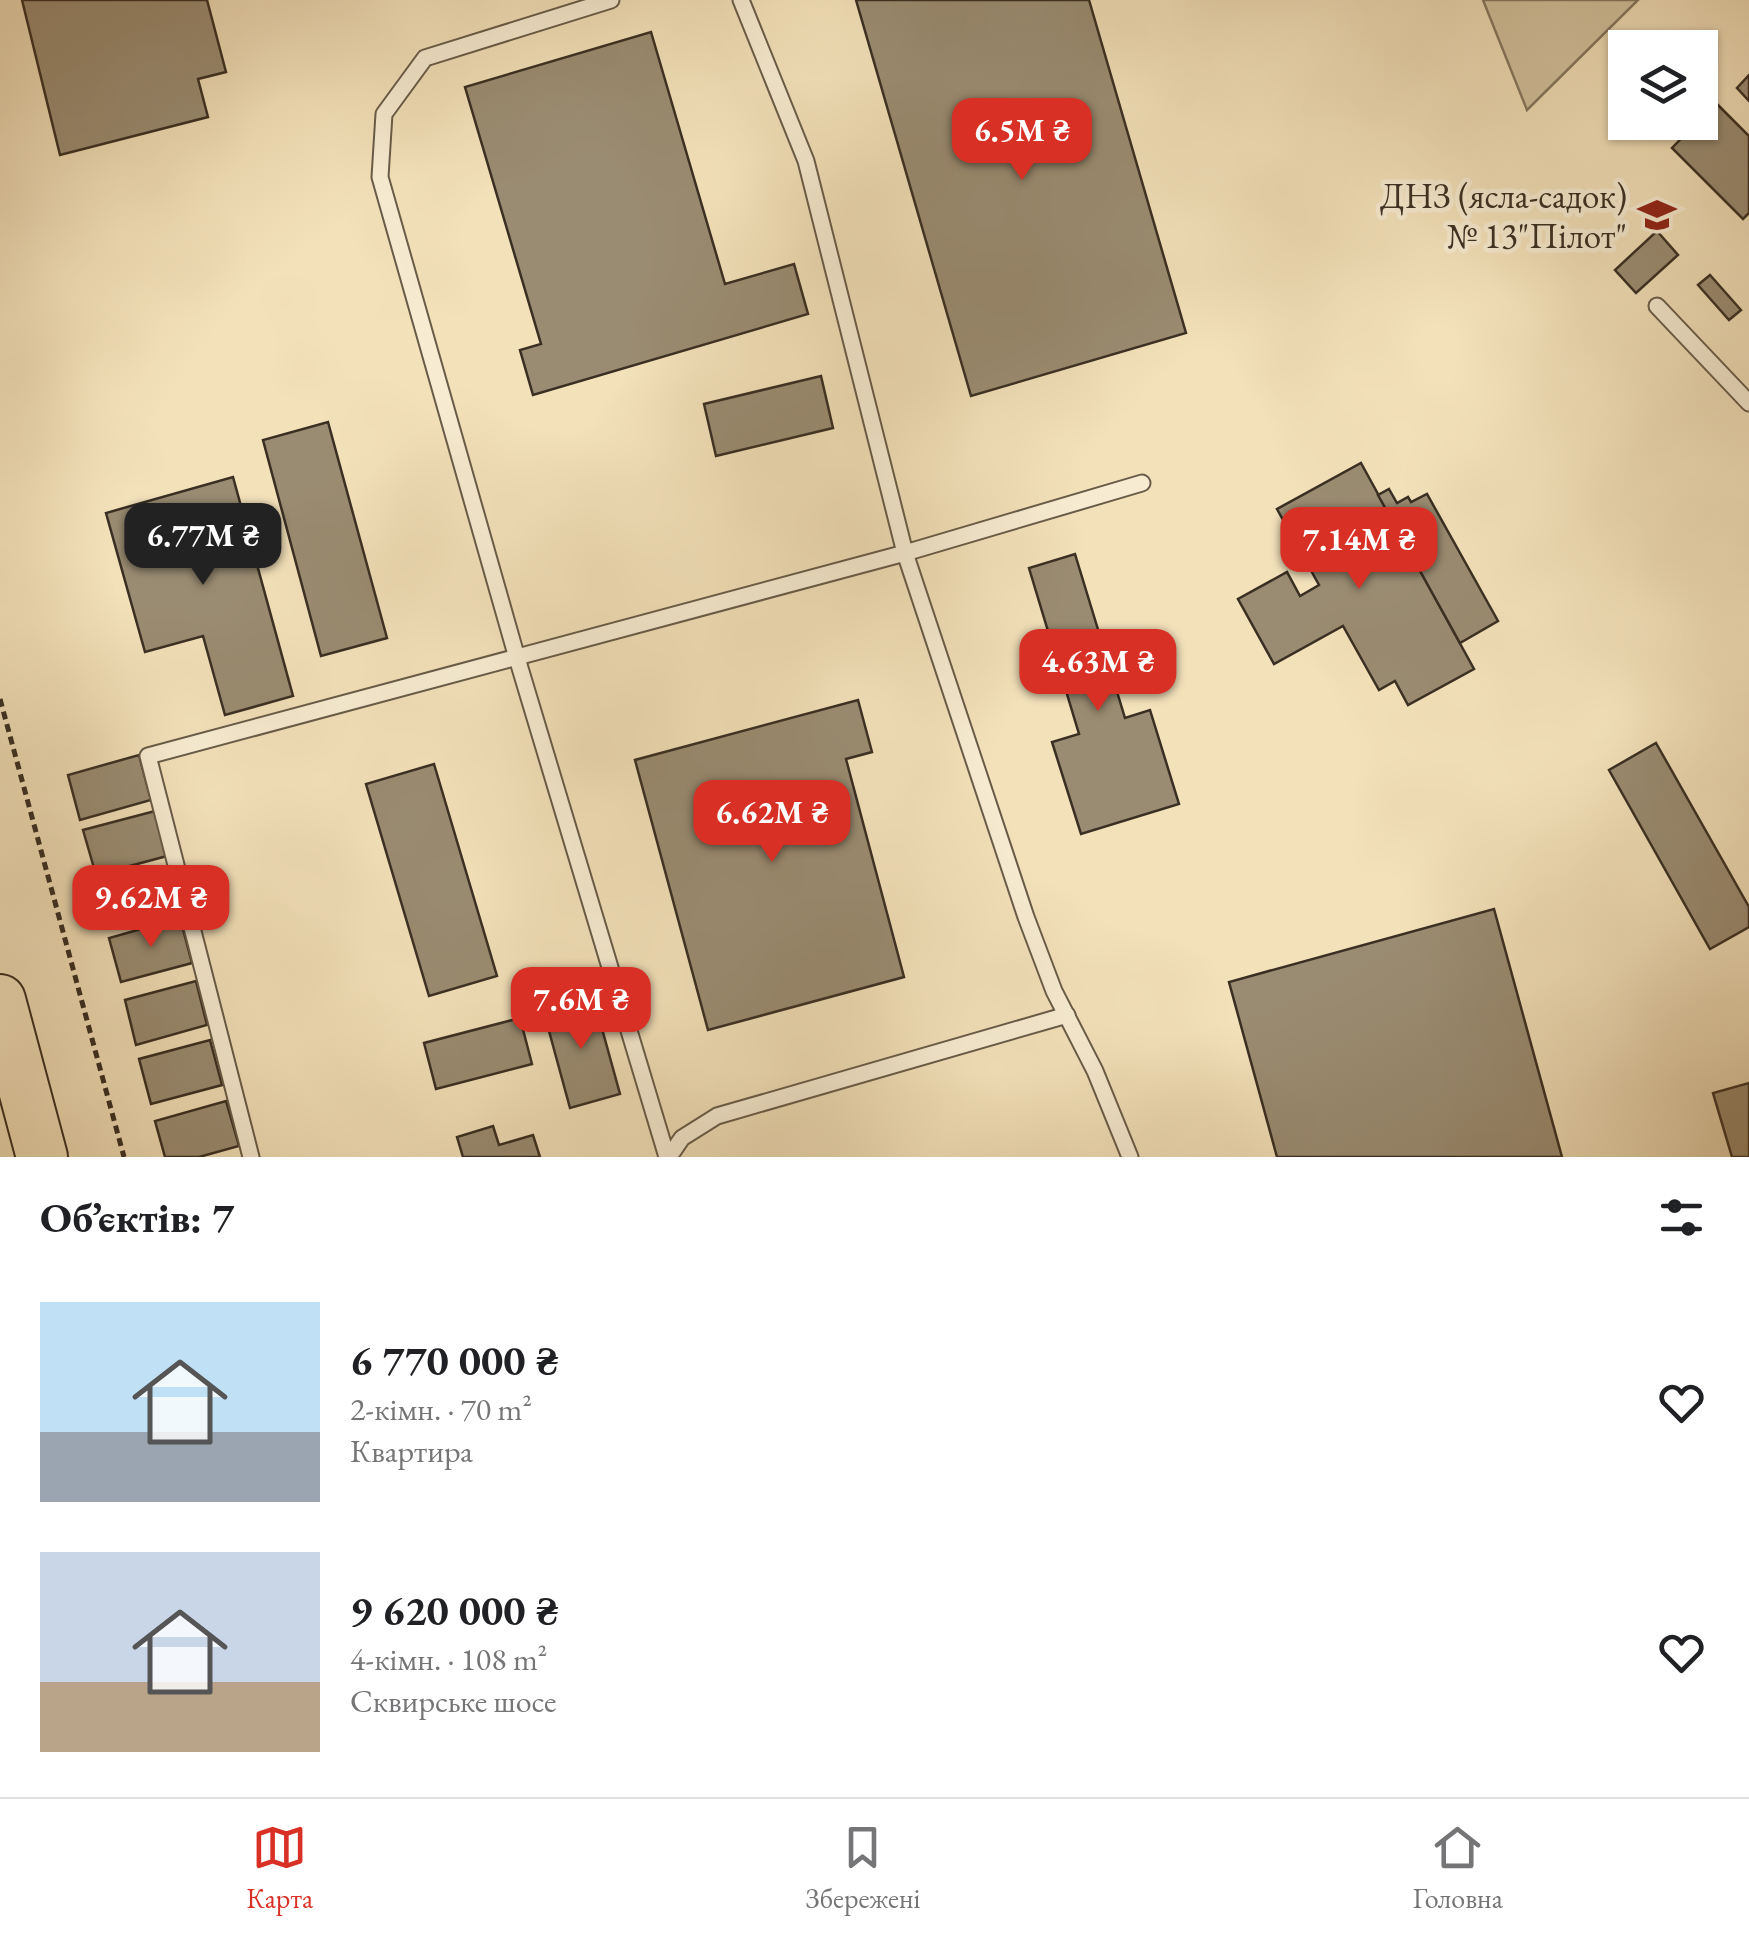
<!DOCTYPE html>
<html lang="uk">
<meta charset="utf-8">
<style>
body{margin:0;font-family:"EB Garamond",serif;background:#f2f2f2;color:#202124;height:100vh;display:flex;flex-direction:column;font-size:38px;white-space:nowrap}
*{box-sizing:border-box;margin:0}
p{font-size:32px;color:#757577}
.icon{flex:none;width:55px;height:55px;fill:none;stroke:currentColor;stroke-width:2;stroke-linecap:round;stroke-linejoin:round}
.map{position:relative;height:1157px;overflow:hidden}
.panel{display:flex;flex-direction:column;background:#fff;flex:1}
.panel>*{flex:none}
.controls{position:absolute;left:1608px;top:30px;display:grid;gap:20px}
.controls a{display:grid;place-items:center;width:110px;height:110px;border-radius:0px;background:#fff;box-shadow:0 2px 8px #0004;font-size:50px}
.price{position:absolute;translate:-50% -85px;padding:0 22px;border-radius:20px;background:#d93025;color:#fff;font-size:32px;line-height:65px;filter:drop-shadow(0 2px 5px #0008)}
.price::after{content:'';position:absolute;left:50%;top:60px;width:30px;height:22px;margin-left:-15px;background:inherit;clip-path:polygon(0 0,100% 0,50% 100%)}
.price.current{background:#222;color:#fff}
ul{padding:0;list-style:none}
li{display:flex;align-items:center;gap:30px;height:250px;padding:0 40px}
li span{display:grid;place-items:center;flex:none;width:280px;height:200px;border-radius:0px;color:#555}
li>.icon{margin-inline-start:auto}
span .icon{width:120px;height:120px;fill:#fffc;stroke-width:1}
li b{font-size:42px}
h2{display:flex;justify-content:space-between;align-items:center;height:120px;padding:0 40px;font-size:42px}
.tab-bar{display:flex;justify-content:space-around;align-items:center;height:140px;border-top:2px solid #e0e0e0;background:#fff;font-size:28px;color:#757577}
.tab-bar a{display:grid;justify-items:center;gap:5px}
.tab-bar .current{color:#d93025}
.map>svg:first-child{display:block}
.green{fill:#d3c3a0;stroke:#867962;stroke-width:2.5}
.building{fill:#9a8c72;stroke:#392f23;stroke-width:2.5}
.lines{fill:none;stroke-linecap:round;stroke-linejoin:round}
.service-casing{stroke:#685c49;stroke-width:19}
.primary-casing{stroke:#392f23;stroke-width:54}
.path{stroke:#392f23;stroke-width:5;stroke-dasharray:8 5;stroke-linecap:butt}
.service{stroke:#f7ecd2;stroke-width:15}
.primary{stroke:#f3e1ba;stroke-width:50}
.labels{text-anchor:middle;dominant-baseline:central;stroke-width:9;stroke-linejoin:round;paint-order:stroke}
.poi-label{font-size:35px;fill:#392f23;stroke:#f7ecd2;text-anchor:end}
</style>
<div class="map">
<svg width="1749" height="1157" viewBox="0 0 1749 1157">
<rect width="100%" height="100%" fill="#f3e1ba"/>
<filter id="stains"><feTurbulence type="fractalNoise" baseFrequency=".002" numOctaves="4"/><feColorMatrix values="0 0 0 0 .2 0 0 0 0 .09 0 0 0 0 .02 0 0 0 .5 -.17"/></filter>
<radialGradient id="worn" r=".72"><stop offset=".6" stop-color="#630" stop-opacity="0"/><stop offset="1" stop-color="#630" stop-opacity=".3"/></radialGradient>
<!-- green -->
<path class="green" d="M1483 0H1638L1527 110Z"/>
<!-- building -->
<g class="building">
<path d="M22 0H207L226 72 198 79 208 117 60 155Z"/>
<path d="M856 0H1089L1186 333 971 396Z"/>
<path d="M651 32 725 284 794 264 808 314 533 395 520 350 541 344 465 87Z"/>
<path d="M1749 75V101L1737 88Z"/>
<path d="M1716 103 1749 136V213L1743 219 1672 148Z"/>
<path d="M1657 231 1678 255 1636 293 1615 270Z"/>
<path d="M1710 275 1741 310 1729 320 1698 285Z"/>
<path d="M821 376 833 428 716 456 704 404Z"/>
<path d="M328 422 387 638 321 656 263 440Z"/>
<path d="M1361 463 1474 669 1408 705 1395 681 1379 690 1343 626 1274 664 1238 599 1287 572 1300 596 1319 585 1277 509Z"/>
<path d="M233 477 293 696 225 715 203 636 145 652 106 513Z"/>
<path d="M1389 489 1397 503 1408 497 1411 502 1427 494 1498 621 1460 643 1378 495Z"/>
<path d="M1075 554 1125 718 1150 710 1179 804 1081 834 1052 742 1079 734 1029 568Z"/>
<path d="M858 700 872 752 846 759 904 977 708 1030 635 760Z"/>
<path d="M1656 743 1749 907V927L1710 949 1609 770Z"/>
<path d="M139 755 151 800 80 820 68 775Z"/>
<path d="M434 764 497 976 429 996 366 784Z"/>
<path d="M155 811 167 856 96 875 83 830Z"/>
<path d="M1494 909 1562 1157H1277L1229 982Z"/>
<path d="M180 918 192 963 121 982 109 938Z"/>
<path d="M196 981 207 1025 136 1045 125 1000Z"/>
<path d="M593 996 620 1094 570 1108 543 1009Z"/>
<path d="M520 1018 532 1064 436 1089 424 1043Z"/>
<path d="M210 1040 222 1085 151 1104 139 1059Z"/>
<path d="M1749 1083V1157H1732L1713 1093Z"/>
<path d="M226 1101 239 1146 199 1157H165L155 1121Z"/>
<path d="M493 1126 499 1145 533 1135 540 1157H463L457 1137Z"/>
</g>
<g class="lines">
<!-- service casing -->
<g class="service-casing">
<g id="service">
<path d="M611 0 425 58 384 114 380 177 517 658 667 1157"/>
<path d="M741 0 806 161 905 553 1142 483"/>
<path d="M1657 306 1749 403"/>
<path d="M251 1157 148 756 905 553 1026 917 1054 991 1095 1071 1130 1157"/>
<path d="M669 1157 682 1138 717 1116 1067 1015"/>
</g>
</g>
<!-- primary casing -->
<g class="primary-casing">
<path id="primary" d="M0 1000 42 1157"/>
</g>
<!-- path -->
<path class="path" d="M0 699 124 1157"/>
<!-- service -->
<use href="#service" class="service"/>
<!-- primary -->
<use href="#primary" class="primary"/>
</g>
<!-- icons -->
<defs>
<g id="school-bare" transform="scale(3)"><path d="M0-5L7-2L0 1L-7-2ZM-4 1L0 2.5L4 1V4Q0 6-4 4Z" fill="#8f2418" stroke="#f7ecd2" stroke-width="2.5" paint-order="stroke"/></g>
</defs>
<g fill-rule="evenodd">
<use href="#school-bare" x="1657" y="215"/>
</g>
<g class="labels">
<!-- poi labels -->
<g class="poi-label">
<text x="1627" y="195">ДНЗ (ясла-садок)<tspan x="1627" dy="40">№ 13"Пілот"</tspan></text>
</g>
</g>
<rect width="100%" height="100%" filter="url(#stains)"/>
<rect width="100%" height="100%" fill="url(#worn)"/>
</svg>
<div class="controls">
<a><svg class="icon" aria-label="layers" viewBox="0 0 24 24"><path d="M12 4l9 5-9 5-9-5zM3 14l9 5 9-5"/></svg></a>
</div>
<b class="price" style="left:1022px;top:183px">6.5M ₴</b>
<b class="price current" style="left:203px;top:588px">6.77M ₴</b>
<b class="price" style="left:1359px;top:592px">7.14M ₴</b>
<b class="price" style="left:1098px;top:714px">4.63M ₴</b>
<b class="price" style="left:772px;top:865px">6.62M ₴</b>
<b class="price" style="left:151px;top:950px">9.62M ₴</b>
<b class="price" style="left:581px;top:1052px">7.6M ₴</b>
</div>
<section class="panel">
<h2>Об’єктів: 7<svg class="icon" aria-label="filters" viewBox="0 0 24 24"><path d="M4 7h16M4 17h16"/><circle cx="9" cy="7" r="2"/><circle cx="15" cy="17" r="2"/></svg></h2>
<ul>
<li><span style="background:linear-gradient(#bfe0f5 65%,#9aa5b1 0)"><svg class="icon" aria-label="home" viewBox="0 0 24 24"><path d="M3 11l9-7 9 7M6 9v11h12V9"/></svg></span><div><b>6 770 000 ₴</b><p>2-кімн. · 70 m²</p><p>Квартира</p></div><svg class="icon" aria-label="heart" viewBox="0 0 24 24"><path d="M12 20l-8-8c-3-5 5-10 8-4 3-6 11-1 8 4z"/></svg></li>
<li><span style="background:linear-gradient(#c9d6e8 65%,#b9a48a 0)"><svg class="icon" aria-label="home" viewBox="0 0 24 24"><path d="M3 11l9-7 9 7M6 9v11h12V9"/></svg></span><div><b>9 620 000 ₴</b><p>4-кімн. · 108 m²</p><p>Сквирське шосе</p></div><svg class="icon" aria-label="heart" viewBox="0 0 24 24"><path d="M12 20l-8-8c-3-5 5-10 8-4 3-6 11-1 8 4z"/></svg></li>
</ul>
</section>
<nav class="tab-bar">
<a class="current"><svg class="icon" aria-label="map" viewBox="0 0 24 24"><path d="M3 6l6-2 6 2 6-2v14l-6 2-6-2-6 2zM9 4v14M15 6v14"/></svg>Карта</a>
<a><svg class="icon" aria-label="saved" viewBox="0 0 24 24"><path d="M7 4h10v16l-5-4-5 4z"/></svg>Збережені</a>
<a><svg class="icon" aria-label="home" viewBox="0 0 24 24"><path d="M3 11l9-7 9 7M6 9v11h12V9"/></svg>Головна</a>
</nav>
